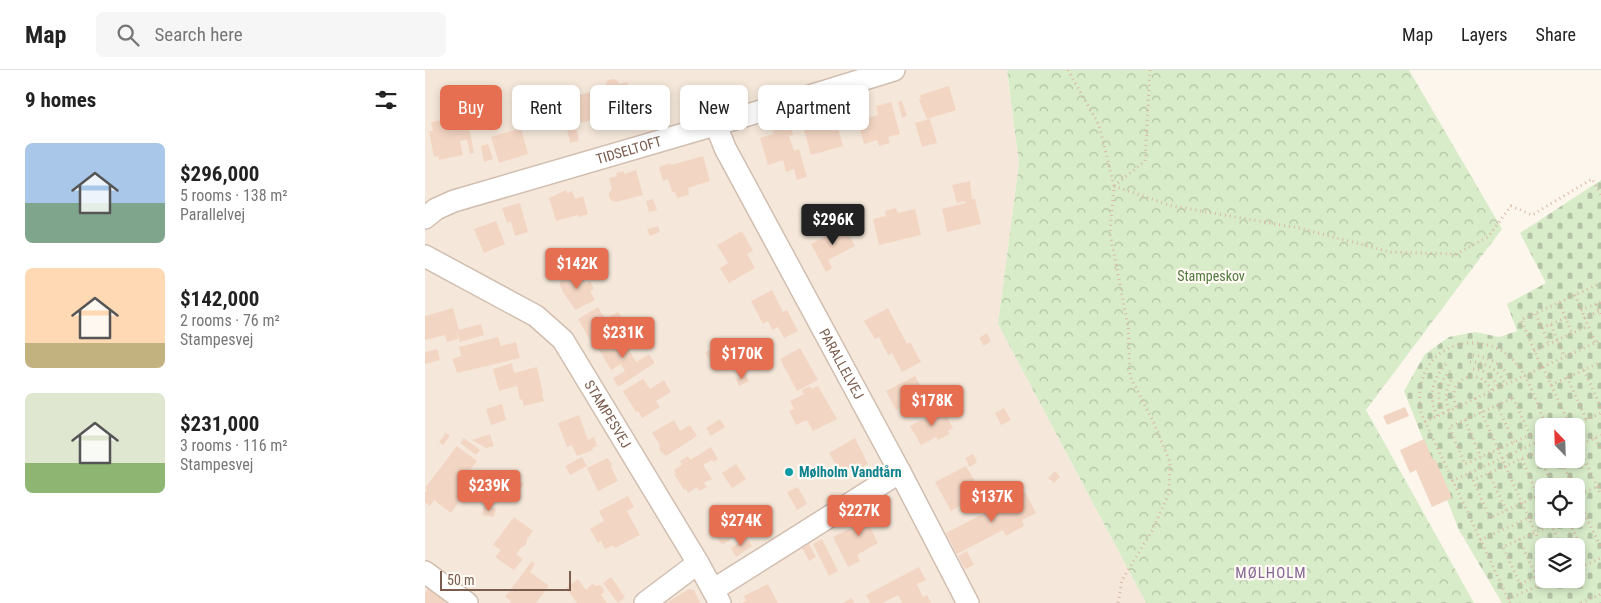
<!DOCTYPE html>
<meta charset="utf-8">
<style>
body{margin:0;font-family:"Roboto Condensed",sans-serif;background:#f6f6f6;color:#222;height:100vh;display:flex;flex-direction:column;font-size:19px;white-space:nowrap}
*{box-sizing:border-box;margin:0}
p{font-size:16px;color:#767676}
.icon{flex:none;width:28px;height:28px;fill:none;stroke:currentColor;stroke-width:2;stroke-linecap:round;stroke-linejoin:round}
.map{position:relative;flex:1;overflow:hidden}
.sheet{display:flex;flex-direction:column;background:#fff;width:425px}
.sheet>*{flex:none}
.top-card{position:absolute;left:15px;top:15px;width:475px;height:45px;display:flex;gap:10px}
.needle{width:32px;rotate:337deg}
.tools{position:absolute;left:1110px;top:348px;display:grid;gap:10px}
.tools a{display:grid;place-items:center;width:50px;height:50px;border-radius:8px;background:#fff;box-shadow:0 2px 8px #0003;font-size:25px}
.scale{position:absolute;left:15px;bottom:12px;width:131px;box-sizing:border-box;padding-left:5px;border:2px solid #7a5c4d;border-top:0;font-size:14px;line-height:18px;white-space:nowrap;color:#7a5c4d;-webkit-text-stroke:4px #fffaf3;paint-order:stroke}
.price{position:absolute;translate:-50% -42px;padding:0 11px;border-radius:5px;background:#e76f51;color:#fff;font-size:16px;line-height:32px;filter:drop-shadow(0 1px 2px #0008)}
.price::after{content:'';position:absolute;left:50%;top:30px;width:15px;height:11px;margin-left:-8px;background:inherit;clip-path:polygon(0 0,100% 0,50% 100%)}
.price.active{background:#222;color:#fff}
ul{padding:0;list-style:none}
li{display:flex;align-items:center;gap:15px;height:125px;padding:0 25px}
li span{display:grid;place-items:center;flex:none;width:140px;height:100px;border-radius:8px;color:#555}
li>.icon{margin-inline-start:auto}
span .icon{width:60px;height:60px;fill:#fffc;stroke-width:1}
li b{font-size:21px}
h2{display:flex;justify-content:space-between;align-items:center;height:60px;padding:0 25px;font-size:21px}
.tag{padding:0 18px;border-radius:8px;background:#fff;box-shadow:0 2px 8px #0003;font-size:18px;line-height:45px}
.tag.active{background:#e76f51;color:#fff}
header{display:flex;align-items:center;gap:30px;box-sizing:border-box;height:70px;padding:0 25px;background:#fff;border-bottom:1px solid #e0e0e0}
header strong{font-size:24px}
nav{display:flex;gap:28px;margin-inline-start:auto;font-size:18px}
.search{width:350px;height:45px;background:#f6f6f6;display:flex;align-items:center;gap:12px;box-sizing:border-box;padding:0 18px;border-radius:8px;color:#767676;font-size:19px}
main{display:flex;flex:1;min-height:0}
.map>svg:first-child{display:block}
.residential{fill:#f5e8da}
.forest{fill:url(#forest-crowns)}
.cemetery{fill:url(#cemetery-stones);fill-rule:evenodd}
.building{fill:#f3d5c3}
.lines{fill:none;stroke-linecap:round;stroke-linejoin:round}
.street-casing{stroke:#d1beb0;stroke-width:24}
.path{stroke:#d9b8a5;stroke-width:3;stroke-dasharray:1 4;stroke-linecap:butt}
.street{stroke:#fff;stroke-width:21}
.culture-dot{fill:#0f9aa8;stroke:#fffaf3;stroke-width:2}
.labels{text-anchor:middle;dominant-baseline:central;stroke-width:4.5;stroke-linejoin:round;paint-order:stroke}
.street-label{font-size:14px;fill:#7a5c4d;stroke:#fffaf3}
.park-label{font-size:14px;fill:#537a41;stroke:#fffaf3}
.culture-label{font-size:14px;font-weight:bold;fill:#0d838f;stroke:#fffaf3;text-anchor:start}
.neighbourhood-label{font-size:15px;letter-spacing:1px;fill:#846695;stroke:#fffaf3}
</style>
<header>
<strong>Map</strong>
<div class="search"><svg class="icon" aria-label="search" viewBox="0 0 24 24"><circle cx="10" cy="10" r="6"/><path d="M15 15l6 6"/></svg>Search here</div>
<nav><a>Map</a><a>Layers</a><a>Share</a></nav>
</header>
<main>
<section class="sheet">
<h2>9 homes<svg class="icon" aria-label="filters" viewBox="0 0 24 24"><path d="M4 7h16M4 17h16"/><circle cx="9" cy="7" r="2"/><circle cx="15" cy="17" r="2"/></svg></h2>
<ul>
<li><span style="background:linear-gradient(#a9c7e8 60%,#7fa58c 0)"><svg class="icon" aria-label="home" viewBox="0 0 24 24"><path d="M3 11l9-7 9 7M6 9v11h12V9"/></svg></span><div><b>$296,000</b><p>5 rooms · 138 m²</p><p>Parallelvej</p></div></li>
<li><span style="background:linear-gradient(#ffd9b3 75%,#c2b280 0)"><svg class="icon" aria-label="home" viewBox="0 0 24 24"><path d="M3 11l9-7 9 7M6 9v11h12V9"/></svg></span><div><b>$142,000</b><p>2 rooms · 76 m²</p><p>Stampesvej</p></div></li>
<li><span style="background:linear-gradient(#dfe7d0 70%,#8fb573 0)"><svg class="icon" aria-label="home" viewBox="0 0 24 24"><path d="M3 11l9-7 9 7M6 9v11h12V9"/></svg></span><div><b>$231,000</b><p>3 rooms · 116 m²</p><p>Stampesvej</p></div></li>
</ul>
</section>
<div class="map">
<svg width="1176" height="533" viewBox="0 0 1176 533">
<defs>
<pattern id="forest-crowns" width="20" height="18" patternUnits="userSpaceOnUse" patternTransform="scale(1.25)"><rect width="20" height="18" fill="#d8ecc9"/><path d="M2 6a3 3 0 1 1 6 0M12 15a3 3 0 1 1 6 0" fill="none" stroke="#b4c2a5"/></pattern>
<pattern id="cemetery-stones" width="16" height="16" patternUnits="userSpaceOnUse" patternTransform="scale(1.25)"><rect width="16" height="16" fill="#d8ecc9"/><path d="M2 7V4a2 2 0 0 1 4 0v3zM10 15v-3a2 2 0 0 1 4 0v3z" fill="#b4c2a5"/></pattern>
</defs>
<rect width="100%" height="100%" fill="#fdf6ec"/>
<!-- residential -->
<path class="residential" d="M0 0H582L594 93 573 254 721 533H0Z"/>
<!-- forest -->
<path class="forest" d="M582 0H984L1077 159 941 340 1049 533H721L573 254 594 93Z"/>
<!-- cemetery -->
<path class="cemetery" d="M1176 110V533H1077L1034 460 979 321 1000 284 1024 267 1050 262 1074 267 1092 261 1082 234 1121 213 1095 163ZM1119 356H1151V389H1119ZM1119 416H1151V449H1119ZM1119 476H1151V509H1119Z"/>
<!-- building -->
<g class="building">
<path d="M189 9 193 11 194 14 202 12 209 37 156 53 148 27 182 17 181 14 183 10Z"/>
<path d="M524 16 531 40 502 49 494 30 496 29 495 25Z"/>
<path d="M477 31 482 46 477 48 473 32Z"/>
<path d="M223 32 229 51 220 54 214 35Z"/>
<path d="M466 32 475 64 463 67 465 73 454 76 452 70 439 74 433 51 453 45 451 36Z"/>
<path d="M364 47 368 65 364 66 369 81 374 79 382 107 372 110 369 99 361 102 358 90 343 95 335 68 349 64 347 59 356 57 354 50Z"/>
<path d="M410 48 418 76 386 85 379 60 395 56 394 53Z"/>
<path d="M22 49H28L30 57 36 55 37 59 44 57 49 83 45 84 42 70 35 71 38 85 14 90 13 86 9 87 4 61H8L6 52Z"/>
<path d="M505 49 512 73 497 77 490 53Z"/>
<path d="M150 53 154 71 145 73 141 55Z"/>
<path d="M96 58 103 84 74 93 66 67Z"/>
<path d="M63 74 68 89 59 92 56 76Z"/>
<path d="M278 86 285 111 263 118 264 125 252 128 250 122H247L243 109 238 111 234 97 246 93V95Z"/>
<path d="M211 100 218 125 191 132 187 131 184 127V123L187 119 184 108 192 106 191 103 199 101V104Z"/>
<path d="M545 111 547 129H550L556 154 522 162 517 139 541 133 540 131 532 133 527 115Z"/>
<path d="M141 120 142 123 147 121 150 129 158 126 163 144 154 147 153 145 131 151 124 128Z"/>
<path d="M228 129 232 140 224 142 221 131Z"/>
<path d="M95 133 103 162 90 166 86 152 82 153 77 138Z"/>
<path d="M471 138 473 143 490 139 496 165 454 175 448 149 461 146 460 141Z"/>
<path d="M71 151 80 174 59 183 49 159Z"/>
<path d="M233 156 235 162 225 166 222 159Z"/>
<path d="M420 156 430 176 403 190 407 198 401 202 386 174Z"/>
<path d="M317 161 328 181 322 184 330 198 304 213 295 198 303 193 292 175Z"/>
<path d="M155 201 161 214 165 211 169 219 165 221 170 230 150 240 138 222 134 212 142 208 140 205 146 202 148 205Z"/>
<path d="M347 220 358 242 362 240 373 261 359 268 353 257 347 260 343 251 338 254 326 231Z"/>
<path d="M173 237 180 249 193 242 200 252 166 272 153 249Z"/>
<path d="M28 238 34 260 56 254 59 265 35 272 32 261 33 269 22 272 20 265 0 270V246Z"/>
<path d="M463 238 482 274 485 272 496 292 477 302 467 283 463 285 454 267 450 269 439 251Z"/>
<path d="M194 262 211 292 224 284 230 293 193 317 188 308 200 301 196 294 186 300 172 276Z"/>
<path d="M562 263 566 271 559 276 554 268Z"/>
<path d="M73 267 76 276 91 272 95 288 32 303 27 289 36 286 34 277Z"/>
<path d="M375 278 393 310 372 321 355 289Z"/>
<path d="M12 279 15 290 0 294V282Z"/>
<path d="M285 279 296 294 290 298 280 283Z"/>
<path d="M87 293 89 303 112 297 118 324H117L119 331 99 336 97 329 95 330 92 316 74 321 68 299Z"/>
<path d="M320 304 324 311 314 316 311 309Z"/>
<path d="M490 306 502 329 489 336 487 332 471 340 461 321Z"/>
<path d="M218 309 225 319 239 310 246 322 231 331 235 337 217 348 213 341 211 342 198 321Z"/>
<path d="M385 316 387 319 393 316 412 349 388 361 382 350 371 355 364 341 369 339 365 331 379 324 377 320Z"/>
<path d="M77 334 81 350 66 355 61 339Z"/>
<path d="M980 337 984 346 962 355 958 346Z"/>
<path d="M579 338 586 350 576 355 570 343Z"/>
<path d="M518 339 528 358 523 361 525 364 513 370 511 367 496 375 485 356Z"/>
<path d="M154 345 163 370 169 367 172 376 167 378 168 380 152 386 147 375 142 377 133 353Z"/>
<path d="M295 349 300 357 286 366 281 358Z"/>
<path d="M249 350 255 361 265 355 272 366 241 386 236 382 234 378 235 375 227 363Z"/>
<path d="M21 363 25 366 18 375 14 372Z"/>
<path d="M65 364 69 376 61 378 47 370Z"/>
<path d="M39 368 55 380 51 385 35 373Z"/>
<path d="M430 368 443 394 428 403 425 398 416 403 404 383Z"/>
<path d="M999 369 1008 390 1010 389 1027 428 1007 437 991 400 985 403 975 380Z"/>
<path d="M32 376 52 391 38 409 46 415 26 443 9 430 5 436 0 432V423L2 420 0 418Z"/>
<path d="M286 377 293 389 288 392 287 390 278 395 287 409 279 413 282 417 274 421 272 417 263 423 261 419 259 420 249 404 251 403 249 400 257 395 255 391 263 386 265 390Z"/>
<path d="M548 384 552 392 545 397 540 388Z"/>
<path d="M157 387 162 396 145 405 140 396Z"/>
<path d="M182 388 187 393 186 397 193 411 173 421 162 398Z"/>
<path d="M311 394 321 409 307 418 297 403Z"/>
<path d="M541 396 554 419 545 424 550 433 539 439 537 435 526 441 510 412Z"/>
<circle cx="364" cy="402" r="5.5"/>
<path d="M630 401 635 407 629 413 623 408Z"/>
<path d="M90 408 99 414 94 421 85 415Z"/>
<path d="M373 417 382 434 372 440 362 422Z"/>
<path d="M600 422 611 443 597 450 599 456 581 466 578 460 532 484 521 463Z"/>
<path d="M203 426 209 437 202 441 215 465 190 478 188 475 180 479 176 471 173 473 165 459 179 451 174 441Z"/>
<path d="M59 436 71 438 69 447 57 445Z"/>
<path d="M452 437 459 450 445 457 453 473 432 485 435 491 423 497 408 467 428 457 430 460 435 458 430 449Z"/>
<path d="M297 438 314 464 297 475 284 455 292 450 288 444Z"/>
<path d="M89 447 108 461 102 469 101 475 96 478 91 484 98 489 89 500 70 487 76 480 68 475Z"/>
<path d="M322 468 327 476 311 487 306 478Z"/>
<path d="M397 469 413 501 404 506 388 474Z"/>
<path d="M384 474 391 487 384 491 377 478Z"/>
<path d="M542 481 549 495 540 499 533 486Z"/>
<path d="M107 491 110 494 105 502 124 516 111 533H85L86 531 80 527Z"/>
<path d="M494 497 501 510 492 514 498 527 502 525 506 533H477L473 525 457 533H445L441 525Z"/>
<path d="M186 507 200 527 193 533 178 513Z"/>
<path d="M153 509 161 520 168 513 170 516 175 515 178 518 179 522 176 525 182 533H152L141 518Z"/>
<path d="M343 514 353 533H317L321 531 319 526Z"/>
<path d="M4 517 21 530 19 533H0V523Z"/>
<path d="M264 519 269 520 275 533H241Z"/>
<path d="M427 528 429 533H418Z"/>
</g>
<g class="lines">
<!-- street casing -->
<g class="street-casing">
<g id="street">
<path id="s1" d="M291 55 300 78 475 402 543 533"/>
<path id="s2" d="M0 148 11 139 29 131 300 52 469 0"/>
<path id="s3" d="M0 186 111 246 138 270 273 493 295 533"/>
<path d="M0 502 42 533"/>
<path d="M288 520 475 402"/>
<path d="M220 533 273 493"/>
</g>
</g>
<!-- path -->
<g class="path">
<path d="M643 0 674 55 689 116 685 163 703 256 705 306 729 353 745 392 744 423 727 461 697 510 693 533"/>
<path d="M689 116 747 136 874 158 965 182 1031 184 1063 167 1086 136 1107 145 1167 109 1176 125"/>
<path d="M689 116 720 91 725 0"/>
<path d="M1150 225 1170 272"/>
<path d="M1134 233 1147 263"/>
<path d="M1171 234 1176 245"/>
<path d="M1156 240 1176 232"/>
<path d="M1111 244 1124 274"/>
<path d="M1159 248 1174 241"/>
<path d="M1126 255 1139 286"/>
<path d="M1117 258 1141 248"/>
<path d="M1109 281 1163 256"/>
<path d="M1043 285C1061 285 1079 293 1086 312"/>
<path d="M1045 292C1060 292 1074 300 1080 314"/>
<path d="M1118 297 1145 356"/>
<path d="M1117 298 1096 250 1176 213"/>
<path d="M1048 299C1060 300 1068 306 1073 317"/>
<path d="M1159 300 1176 338"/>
<path d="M1142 307 1161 349"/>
<path d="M1126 315 1176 292"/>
<path d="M1050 328 1119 482"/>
<path d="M1088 328 1105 365 1040 394 1024 357Z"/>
<path d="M1072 335 1089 372"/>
<path d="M1031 337C1020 309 1053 294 1067 320"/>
<path d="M1024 340C1019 328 1021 318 1028 307"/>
<path d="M1018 343C1010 327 1014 313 1025 301"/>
<path d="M1012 346C1003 326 1007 310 1021 294"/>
<path d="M1040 350 1056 387"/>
<path d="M1000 352 1176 270"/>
<path d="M1147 356 1176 343"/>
<path d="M1170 368 1176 381"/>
<path d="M1151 371 1176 425"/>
<path d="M1153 376 1176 365"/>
<path d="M1097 389 1113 426"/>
<path d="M1135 389 1148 416"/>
<path d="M1064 403 1081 440"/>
<path d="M1027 411 1119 369"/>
<path d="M1119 423 1065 448 1048 410 1112 382 1128 416"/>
<path d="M1151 425 1176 478"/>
<path d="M1151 426 1176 415"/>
<path d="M1143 449 1159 484 1151 488"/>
<path d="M1126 454 1136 476"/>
<path d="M1094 469 1111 506"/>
<path d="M1055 470 1119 441"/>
<path d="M1151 499 1176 488"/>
<path d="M1119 503 1095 514 1078 477 1139 449"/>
<path d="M1083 529 1128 509"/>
<path d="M1085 533 996 343C988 305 1011 271 1051 273 1064 274 1076 278 1086 288 1104 305 1112 334 1121 356"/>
<path d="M1156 533 1176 524"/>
</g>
<!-- street -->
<use href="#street" class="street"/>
</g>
<!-- markers -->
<circle class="culture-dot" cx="364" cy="402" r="5"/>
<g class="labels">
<!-- street labels -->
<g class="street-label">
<text stroke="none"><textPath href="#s2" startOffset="216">TIDSELTOFT</textPath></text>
<text stroke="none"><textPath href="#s1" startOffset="270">PARALLELVEJ</textPath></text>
<text stroke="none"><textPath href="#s3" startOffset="249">STAMPESVEJ</textPath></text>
</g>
<!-- park labels -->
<g class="park-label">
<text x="786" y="206">Stampeskov</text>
</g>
<!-- culture labels -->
<g class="culture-label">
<text x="374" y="402">Mølholm Vandtårn</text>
</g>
<!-- neighbourhood labels -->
<g class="neighbourhood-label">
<text x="846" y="503">MØLHOLM</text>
</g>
</g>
</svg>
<div class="tools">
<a><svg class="needle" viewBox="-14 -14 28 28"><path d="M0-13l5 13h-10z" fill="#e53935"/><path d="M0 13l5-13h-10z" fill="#767676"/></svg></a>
<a><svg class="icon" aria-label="locate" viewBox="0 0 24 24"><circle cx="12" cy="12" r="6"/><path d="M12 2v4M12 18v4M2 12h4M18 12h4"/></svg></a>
<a><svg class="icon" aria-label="layers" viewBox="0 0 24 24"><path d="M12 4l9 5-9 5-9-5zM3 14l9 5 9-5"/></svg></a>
</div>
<div class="scale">50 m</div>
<b class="price active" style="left:408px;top:176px">$296K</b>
<b class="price" style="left:152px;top:220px">$142K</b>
<b class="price" style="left:198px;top:289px">$231K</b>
<b class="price" style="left:317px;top:310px">$170K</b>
<b class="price" style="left:507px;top:357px">$178K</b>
<b class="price" style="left:64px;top:442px">$239K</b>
<b class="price" style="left:567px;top:453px">$137K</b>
<b class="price" style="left:434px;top:467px">$227K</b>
<b class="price" style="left:316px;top:477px">$274K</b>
<div class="top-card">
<a class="tag active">Buy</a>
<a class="tag">Rent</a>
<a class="tag">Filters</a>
<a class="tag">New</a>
<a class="tag">Apartment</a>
</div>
</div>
</main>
